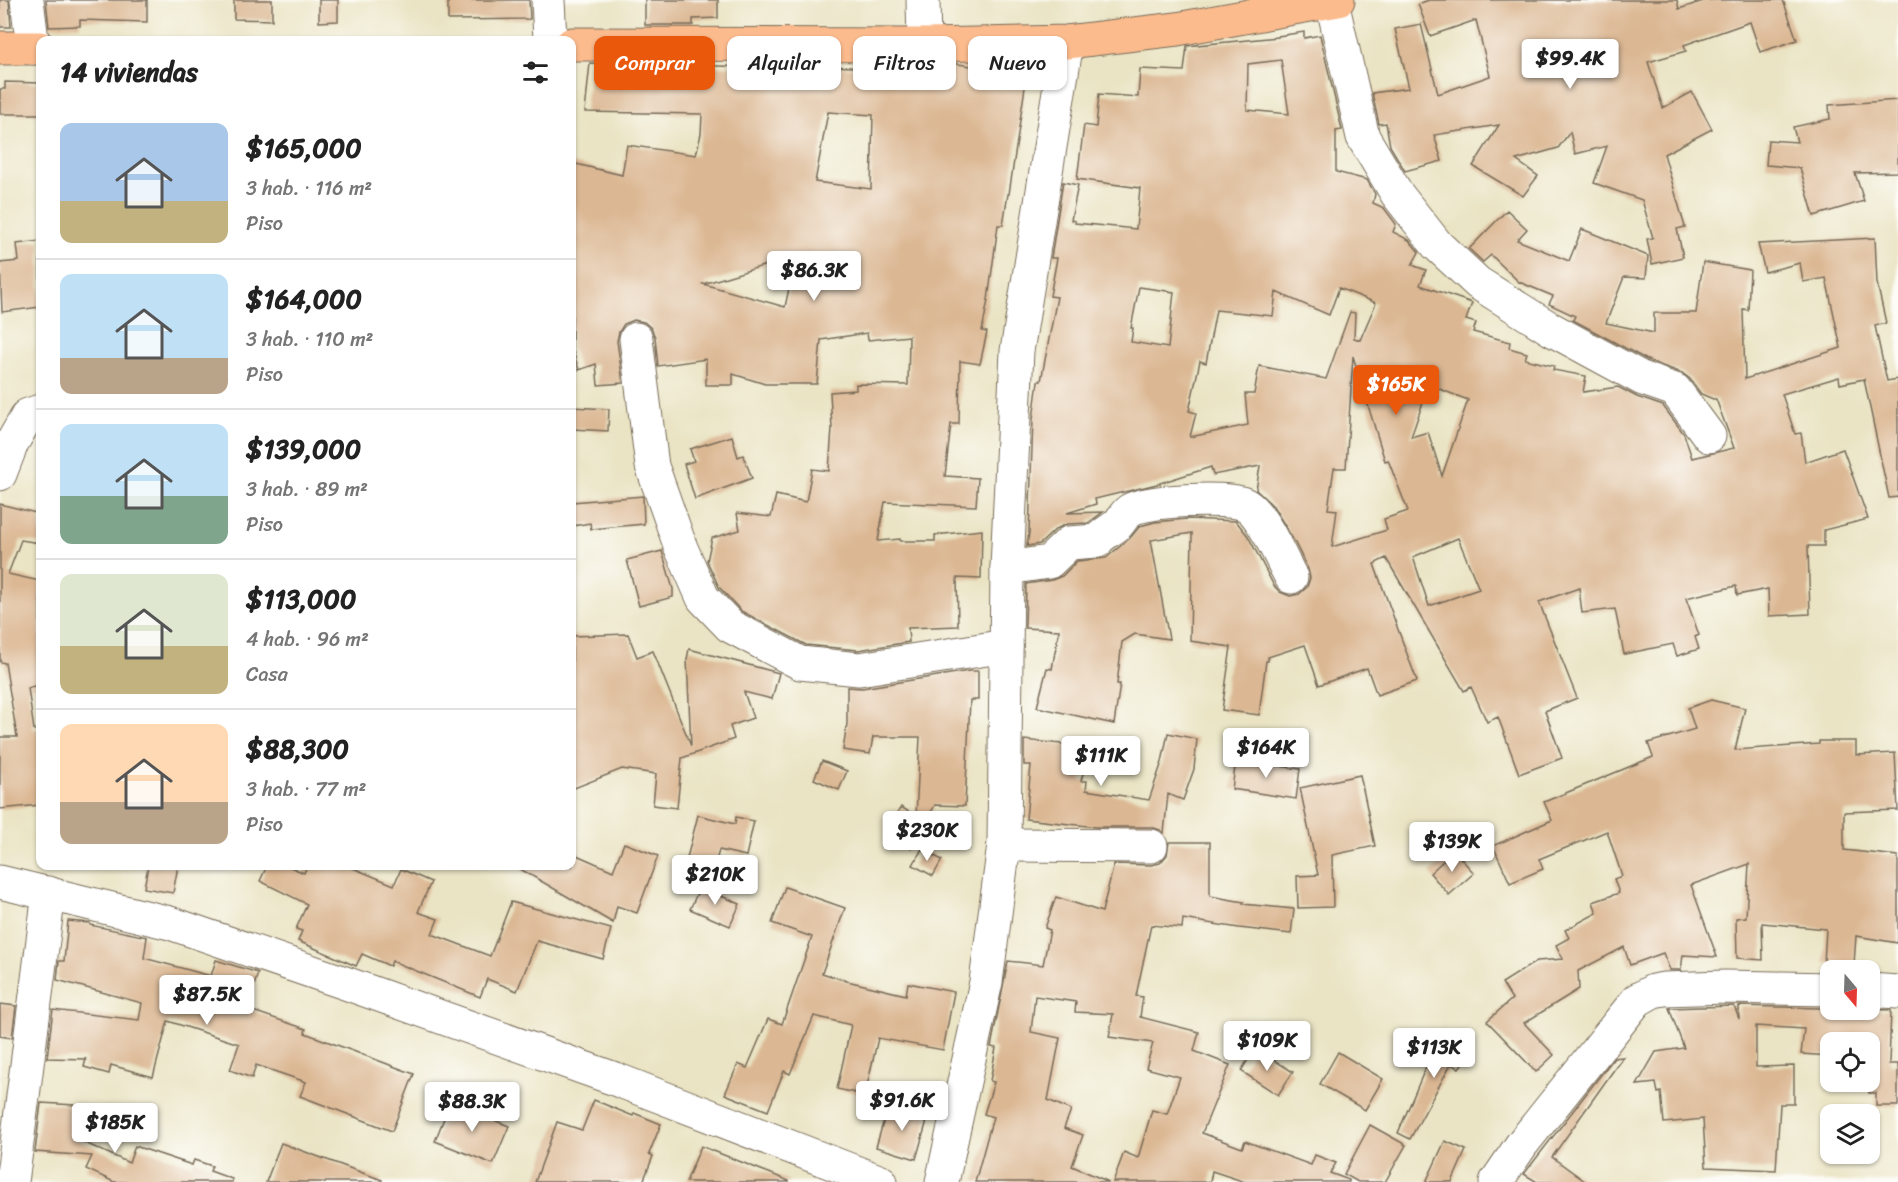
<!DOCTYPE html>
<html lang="es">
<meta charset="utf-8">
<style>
body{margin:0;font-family:Sriracha,sans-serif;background:#f6f6f6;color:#222;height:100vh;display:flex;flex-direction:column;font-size:22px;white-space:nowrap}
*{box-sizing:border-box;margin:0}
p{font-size:20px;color:#767676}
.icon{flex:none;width:33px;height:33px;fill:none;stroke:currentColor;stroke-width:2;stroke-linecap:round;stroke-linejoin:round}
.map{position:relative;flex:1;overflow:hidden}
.panel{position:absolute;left:36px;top:36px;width:540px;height:834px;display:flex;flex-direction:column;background:#fff;border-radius:12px;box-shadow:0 2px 4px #0004}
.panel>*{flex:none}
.banner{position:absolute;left:594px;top:36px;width:570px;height:54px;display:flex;gap:12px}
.needle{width:39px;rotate:161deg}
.tools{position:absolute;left:1820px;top:960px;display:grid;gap:12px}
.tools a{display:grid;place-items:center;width:60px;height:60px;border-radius:12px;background:#fff;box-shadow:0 2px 4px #0004;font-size:30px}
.price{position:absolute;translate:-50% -51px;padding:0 14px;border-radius:6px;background:#fff;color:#222;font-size:20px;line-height:39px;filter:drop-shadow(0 2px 3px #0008)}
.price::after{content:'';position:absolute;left:50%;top:36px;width:18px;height:14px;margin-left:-9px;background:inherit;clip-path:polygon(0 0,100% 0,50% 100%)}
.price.on{background:#ea580c;color:#fff}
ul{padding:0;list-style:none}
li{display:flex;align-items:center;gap:18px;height:150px;padding:0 24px}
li+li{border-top:2px solid #e0e0e0}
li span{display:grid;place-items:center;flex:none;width:168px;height:120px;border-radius:12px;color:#555}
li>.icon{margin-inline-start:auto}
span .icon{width:72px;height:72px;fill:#fffc;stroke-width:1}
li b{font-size:26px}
h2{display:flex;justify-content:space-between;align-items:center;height:72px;padding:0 24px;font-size:26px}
.chip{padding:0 21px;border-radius:12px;background:#fff;box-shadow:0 2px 4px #0004;font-size:21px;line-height:54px}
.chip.on{background:#ea580c;color:#fff}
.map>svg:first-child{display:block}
.building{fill:#dbb793;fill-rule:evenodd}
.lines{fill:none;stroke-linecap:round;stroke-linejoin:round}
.minor-casing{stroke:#786b58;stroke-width:35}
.major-casing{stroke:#786b58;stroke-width:35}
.minor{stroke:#fff;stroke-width:33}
.major{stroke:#fbbb8d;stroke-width:33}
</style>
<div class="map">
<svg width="1898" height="1182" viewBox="0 0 1898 1182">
<rect width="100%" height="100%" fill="#fdfcf7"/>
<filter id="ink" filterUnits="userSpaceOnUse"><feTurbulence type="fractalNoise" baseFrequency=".0167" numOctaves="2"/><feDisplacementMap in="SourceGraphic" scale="12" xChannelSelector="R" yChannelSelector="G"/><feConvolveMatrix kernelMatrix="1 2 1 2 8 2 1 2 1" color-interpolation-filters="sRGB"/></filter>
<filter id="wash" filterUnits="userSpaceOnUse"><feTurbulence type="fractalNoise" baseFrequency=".008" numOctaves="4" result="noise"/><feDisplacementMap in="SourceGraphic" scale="24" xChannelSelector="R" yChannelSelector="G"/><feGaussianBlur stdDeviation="1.35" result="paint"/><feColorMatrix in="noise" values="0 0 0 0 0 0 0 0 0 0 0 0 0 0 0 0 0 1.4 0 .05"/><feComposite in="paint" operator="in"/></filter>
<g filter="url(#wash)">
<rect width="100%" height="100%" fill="#eae4c4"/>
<g id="blocks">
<!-- building -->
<g class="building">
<path d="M0 0H9L11 27H0Z"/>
<path d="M46 0H147V22L80 20V26L49 27Z"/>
<path d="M234 0H272V20L234 19Z"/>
<path d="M319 0H338V21L319 22Z"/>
<path d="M448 0H529L530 19 448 20Z"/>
<path d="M645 0H718V18L693 19V25H645Z"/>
<path d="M1429 0H1677L1679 9 1706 0H1783L1797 40 1760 52 1750 22 1684 45 1686 51 1648 62 1663 108 1692 92 1712 129 1664 154 1685 227 1677 229 1683 257 1652 264 1647 239 1653 238 1642 200 1594 183 1607 146 1575 154 1570 132 1558 148 1516 160 1538 176 1523 196 1473 166 1499 125 1434 135 1442 161 1405 171 1390 146 1386 123 1379 124 1372 93 1409 88 1395 29 1421 24 1438 94 1490 76 1476 20 1430 36 1418 4Z"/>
<path d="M1304 32V38L1320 35 1342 130 1336 131V172L1367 180 1375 194 1373 203 1384 208 1396 224 1393 232 1409 240 1419 252 1412 265 1426 270 1420 285 1472 303 1466 320 1476 323 1473 332 1510 342 1509 348 1527 353 1525 359 1554 366 1553 370 1586 376 1583 392 1618 387 1637 397 1663 406 1684 434 1692 458 1734 448 1716 399H1713L1701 394 1690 379 1682 373 1651 362 1573 320 1575 316 1549 304 1553 296 1519 282 1491 255 1483 262 1469 249 1507 210 1527 229 1517 240 1569 261 1582 229 1648 256 1646 278 1624 277 1606 323 1654 333V313H1696L1703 262 1750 270 1748 310 1743 309 1745 379 1841 348 1826 278 1803 282 1800 263 1765 272 1758 244 1875 238 1877 283 1886 323 1875 326 1887 381 1898 379V497L1889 498 1864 379 1840 384 1839 377 1782 394 1795 434 1801 433 1805 462 1843 449 1868 519 1824 530V546H1808L1810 614 1769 616 1768 589 1737 595 1736 586 1686 598 1699 635 1695 637 1699 649 1677 656 1673 644 1624 654 1615 609 1582 613 1579 588 1539 602 1577 698 1545 711 1562 758 1519 774 1498 717 1487 722 1471 687 1464 691 1386 558 1374 564 1417 681 1377 695 1367 668 1319 685 1305 645 1268 657V661H1266L1259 715 1222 710 1231 647 1190 641 1192 533 1151 540 1169 639 1135 634 1122 642 1117 684H1120L1114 724 1037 707 1047 668 1052 669 1059 630 1025 628 1026 584 1052 580 1062 576 1077 561 1106 558 1130 538 1140 526 1155 522 1187 519 1236 521 1248 536 1274 586 1280 592 1290 596 1299 594 1307 587 1310 578 1308 569 1293 539 1273 506 1256 490 1260 466 1213 475 1211 467 1157 484 1095 499 1096 504 1067 513 1103 512 1088 523 1067 524 1056 529 1040 544 1027 546 1029 533 1033 419 1038 381H1041L1057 297 1050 296 1057 258H1051L1063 182 1078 185 1071 220 1075 221V223L1136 229 1140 188 1077 179 1084 125 1096 127 1099 94 1138 97 1140 69 1184 71 1187 46 1278 37V36ZM1281 60 1289 114 1247 110 1248 64ZM1139 287 1174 292 1168 348 1131 342 1133 328H1131ZM1339 288 1376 303 1360 340 1354 338 1355 313 1350 312 1326 379 1259 366 1254 394H1245L1248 425 1190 437 1196 413 1189 411 1200 361 1206 363 1216 310 1273 316 1276 292 1329 315ZM1353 356 1385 461 1388 460 1408 511 1384 519 1387 530 1332 547 1337 510 1328 509 1334 468H1346ZM1429 385 1468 400 1442 476 1428 432 1411 437ZM1458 538 1479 589 1429 606 1413 557Z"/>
<path d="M590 63 649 68 648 73H688L689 65 747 67 797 72V64L885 69V65L951 63 1027 74 1009 194H1008L1003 225H998L988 300 982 331 987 332 980 364 960 361 959 424H951L945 476 978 478 976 506 885 502 878 541 900 539V541H935V535L982 530 981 579 957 578 958 626 908 628 909 642 858 650 806 645 741 611 719 587 707 561 712 538 740 530 737 513 771 517 776 495 806 502 812 469 829 471 832 428 830 392 856 390V384L908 385 909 336 868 340 867 333 821 340 817 384H765L733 374V385H706V359L658 366 655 337 651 328 644 322 634 320 624 324 619 332 617 341 623 383 598 385 596 364 579 370 572 348V163L622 175 627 145 696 155 701 134 702 114 585 112ZM828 112 873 115 871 189 815 182ZM796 256 785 307 703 284Z"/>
<path d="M5 82 40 83V114H0V89H5Z"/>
<path d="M1898 100V172L1855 173 1864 201 1814 216 1800 168 1766 165 1768 140 1797 142 1793 127 1830 119 1829 105Z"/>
<path d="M40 241V307L2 312 0 263 19 261 17 244Z"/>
<path d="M572 407 609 409 608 431 572 429Z"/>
<path d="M732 436 738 457 743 455 752 478 695 499 684 464 694 461 690 449Z"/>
<path d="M643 496 644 524 591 529 590 523 572 526V502Z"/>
<path d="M0 504 40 514V543L21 540 8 574 40 581V684L28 688 34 730 40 729V805L0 809V737H17L5 663 0 662Z"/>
<path d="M662 551 673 589V597L639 606 627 560Z"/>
<path d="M628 634 637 657 653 651 691 746 687 659 689 649 779 673 772 699 744 692 753 718 730 726 734 739 682 758 677 808 653 805 656 774 622 769 572 789V636Z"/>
<path d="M969 671H978V700H970L965 806 935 805 911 848 885 833 901 807 916 816 920 737H873L870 754 843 750 847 724V687L862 688Z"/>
<path d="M1711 700 1745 708 1735 750 1819 744V741H1856V755L1895 753 1898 810 1844 812V850L1898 856V943L1856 936 1854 964 1824 963 1826 929 1762 923 1763 960 1737 958 1736 918 1746 917 1749 864 1691 885 1717 957 1683 955 1681 970H1670L1663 953 1630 965 1624 947 1578 971 1579 989 1524 1023 1554 1055 1536 1072 1487 1021 1512 999 1502 983 1537 961 1563 959 1556 945 1569 938 1565 930 1597 913 1593 902 1619 893 1614 879 1622 876 1607 831 1539 859 1543 869 1510 883 1493 846 1552 820 1544 802 1653 757 1648 743 1695 729 1688 708Z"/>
<path d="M1168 733 1197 739 1194 769 1183 800 1168 794 1164 833 1160 830 1151 827H1096L1026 819 1031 765H1024V740L1090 747 1081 781H1087L1086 790 1149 800 1162 762Z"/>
<path d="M1236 760 1300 769 1296 799 1232 789Z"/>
<path d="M822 761 847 771 839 790 814 779Z"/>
<path d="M1360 775 1375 846 1332 855 1333 907 1298 908 1297 876 1318 875 1300 788Z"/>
<path d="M698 815 735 824 736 817 754 821 746 856 719 850 715 865 687 858Z"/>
<path d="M1169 842H1210V896L1244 902 1243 904 1294 909 1291 934 1239 928 1183 919 1182 928 1151 925 1136 996 1143 997 1140 1017 1199 1032 1194 1051 1230 1065 1202 1133 1242 1148 1245 1141 1311 1165 1315 1155 1336 1163 1330 1173 1349 1180V1182H1245L1212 1171 1210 1182H1113L1124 1152 1138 1158 1152 1110 1167 1114 1180 1077 1146 1068 1153 1043 1109 1037 1113 1014 1075 1012 1076 1002 1035 996 1031 1032 1060 1038 1048 1100 1071 1110 1064 1128 1083 1135 1072 1166 1109 1182H975L993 1117 984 1114 994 1082 990 1081 996 1048 991 1047 1008 961 1043 965 1050 930 1045 928 1056 897 1102 912 1114 864 1151 865 1160 863 1167 855Z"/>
<path d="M624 843 658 856 637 913 617 906 613 923 515 866H572V853L613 871Z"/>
<path d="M922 849 942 860 933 876 913 865Z"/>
<path d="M1454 851 1474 873 1449 895 1430 873Z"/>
<path d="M148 866H178L173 893 144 888Z"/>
<path d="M267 866H288L304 873 307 866H348L394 885 401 869 431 882 418 912 438 919 432 934 490 956 511 902 611 929 603 959 537 941 517 991 487 979 480 997 392 961 390 966 362 954 356 966 298 941 302 931 296 929 307 904 260 881Z"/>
<path d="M700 887 740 904 730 926 690 909Z"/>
<path d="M785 887 845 908 822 973 847 981 906 995 908 983 954 992 943 1050 878 1038 865 1095 837 1089 851 1025 814 1016 790 1074 784 1071 768 1111 725 1094 738 1064 747 1068 768 1019 782 1024 812 937 772 923Z"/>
<path d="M68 921 90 923V925L147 937 144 958 211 976 216 960 258 973 247 1009 306 1029 305 1033 414 1074 392 1131 300 1096 306 1082 256 1065 252 1078 230 1070 239 1044 168 1021 153 1077 111 1065 109 1074 84 1067 86 1059 47 1058 53 1010 139 1020 142 1003 57 980 59 961H64Z"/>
<path d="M0 1004 16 1006 12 1038 0 1036Z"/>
<path d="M1734 1006 1739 1019V1006L1891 1010 1889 1064H1898V1106H1876V1093H1869V1042H1830V1056L1801 1054 1804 1029 1756 1026V1067L1794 1066V1104H1780L1776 1170 1706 1167 1703 1119 1664 1123 1661 1092 1658 1093 1656 1083 1637 1085 1656 1052 1684 1048 1669 1008Z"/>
<path d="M1442 1029 1472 1050 1459 1068 1451 1064 1410 1139 1398 1133Z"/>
<path d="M1255 1048 1293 1072 1278 1095 1241 1071Z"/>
<path d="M1338 1052 1383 1079 1365 1110 1320 1084Z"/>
<path d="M1623 1057 1552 1157 1586 1182H1537L1524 1174 1614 1058Z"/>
<path d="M594 1100 633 1116 634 1113 661 1124 649 1154 653 1156 643 1182H535L557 1122 582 1130Z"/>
<path d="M41 1103 75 1105 72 1137 129 1163 135 1146 192 1165 194 1160 212 1166 210 1171 232 1179V1182H114L86 1169 92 1156 35 1152Z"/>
<path d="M450 1103 509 1126 493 1164 435 1141Z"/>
<path d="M888 1106 928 1117 916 1159 876 1147Z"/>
<path d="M1370 1125 1406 1145 1385 1182H1358L1344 1174Z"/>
<path d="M1445 1141 1466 1150 1452 1182H1426Z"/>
<path d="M281 1143 382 1180 381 1182H266Z"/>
<path d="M701 1146 789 1181V1182H686Z"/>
</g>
</g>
</g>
<g filter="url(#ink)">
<use href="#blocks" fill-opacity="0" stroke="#786b58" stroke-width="1.5"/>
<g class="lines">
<!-- minor casing -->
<g class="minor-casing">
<g id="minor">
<path d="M27 0 33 48"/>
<path d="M548 0 550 40"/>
<path d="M923 0 924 45"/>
<path d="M1332 2 1363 137 1397 194 1437 245 1478 283 1551 329 1643 379 1675 390 1709 436"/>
<path d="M636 339 652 466 681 548 703 598 730 626 800 663 859 669 1006 646"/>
<path d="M0 474 12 443 28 415 40 411"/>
<path d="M1007 568 1049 562 1069 543 1097 541C1103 533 1112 530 1118 524 1122 520 1125 513 1130 510 1145 500 1227 497 1244 504 1262 512 1281 559 1291 577"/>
<path d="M1004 845 1151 846"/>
<path d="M0 882 170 923 348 984 615 1079 881 1182"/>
<path d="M1869 990 1898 992"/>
<path d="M12 1182 49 893"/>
<path d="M942 1182 986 982 1004 845 1007 568 1017 351 1067 42"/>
<path d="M1496 1182 1522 1144 1637 1000 1653 991 1664 989 1725 987 1830 989"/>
</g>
</g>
<!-- major casing -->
<g class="major-casing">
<g id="major">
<path d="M572 44 924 45 1067 42 1177 29 1338 0"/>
<path d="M0 48H40"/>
</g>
</g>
<!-- minor -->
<use href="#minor" class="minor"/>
<!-- major -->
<use href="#major" class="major"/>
</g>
</g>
</svg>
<div class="tools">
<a><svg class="needle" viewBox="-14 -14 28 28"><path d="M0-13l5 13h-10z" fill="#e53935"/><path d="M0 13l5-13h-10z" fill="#767676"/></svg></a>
<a><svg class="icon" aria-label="locate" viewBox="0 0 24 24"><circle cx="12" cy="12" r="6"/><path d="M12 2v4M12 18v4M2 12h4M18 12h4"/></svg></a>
<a><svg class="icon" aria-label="layers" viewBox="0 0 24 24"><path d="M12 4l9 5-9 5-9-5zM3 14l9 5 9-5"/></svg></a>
</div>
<b class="price" style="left:1570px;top:90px">$99.4K</b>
<b class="price" style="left:814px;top:302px">$86.3K</b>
<b class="price on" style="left:1396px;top:416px">$165K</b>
<b class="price" style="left:1266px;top:779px">$164K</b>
<b class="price" style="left:1101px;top:787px">$111K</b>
<b class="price" style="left:927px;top:862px">$230K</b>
<b class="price" style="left:1452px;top:873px">$139K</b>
<b class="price" style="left:715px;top:906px">$210K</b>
<b class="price" style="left:207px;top:1026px">$87.5K</b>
<b class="price" style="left:1267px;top:1072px">$109K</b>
<b class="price" style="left:1434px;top:1079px">$113K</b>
<b class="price" style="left:902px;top:1132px">$91.6K</b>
<b class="price" style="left:472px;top:1133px">$88.3K</b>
<b class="price" style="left:115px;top:1154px">$185K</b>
<div class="banner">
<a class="chip on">Comprar</a>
<a class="chip">Alquilar</a>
<a class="chip">Filtros</a>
<a class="chip">Nuevo</a>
</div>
<section class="panel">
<h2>14 viviendas<svg class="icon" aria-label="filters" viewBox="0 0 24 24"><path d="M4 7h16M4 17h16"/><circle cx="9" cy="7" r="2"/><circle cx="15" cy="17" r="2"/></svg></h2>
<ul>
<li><span style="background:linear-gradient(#a9c7e8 65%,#c2b280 0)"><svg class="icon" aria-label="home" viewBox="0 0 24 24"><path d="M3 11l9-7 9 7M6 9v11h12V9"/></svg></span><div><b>$165,000</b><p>3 hab. · 116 m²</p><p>Piso</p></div></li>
<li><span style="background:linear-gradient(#bfe0f5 70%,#b9a48a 0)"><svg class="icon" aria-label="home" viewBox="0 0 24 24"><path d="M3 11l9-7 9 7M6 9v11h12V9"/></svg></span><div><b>$164,000</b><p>3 hab. · 110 m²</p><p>Piso</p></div></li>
<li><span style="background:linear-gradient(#bfe0f5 60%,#7fa58c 0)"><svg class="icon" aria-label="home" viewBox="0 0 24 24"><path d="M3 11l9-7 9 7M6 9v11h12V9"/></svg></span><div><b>$139,000</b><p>3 hab. · 89 m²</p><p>Piso</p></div></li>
<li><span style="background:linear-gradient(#dfe7d0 60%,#c2b280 0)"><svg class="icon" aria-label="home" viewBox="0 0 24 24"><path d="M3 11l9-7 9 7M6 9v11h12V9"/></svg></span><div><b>$113,000</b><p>4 hab. · 96 m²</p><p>Casa</p></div></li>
<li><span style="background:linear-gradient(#ffd9b3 65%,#b9a48a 0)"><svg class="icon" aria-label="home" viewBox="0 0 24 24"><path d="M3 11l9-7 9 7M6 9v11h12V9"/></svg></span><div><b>$88,300</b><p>3 hab. · 77 m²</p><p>Piso</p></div></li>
</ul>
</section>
</div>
